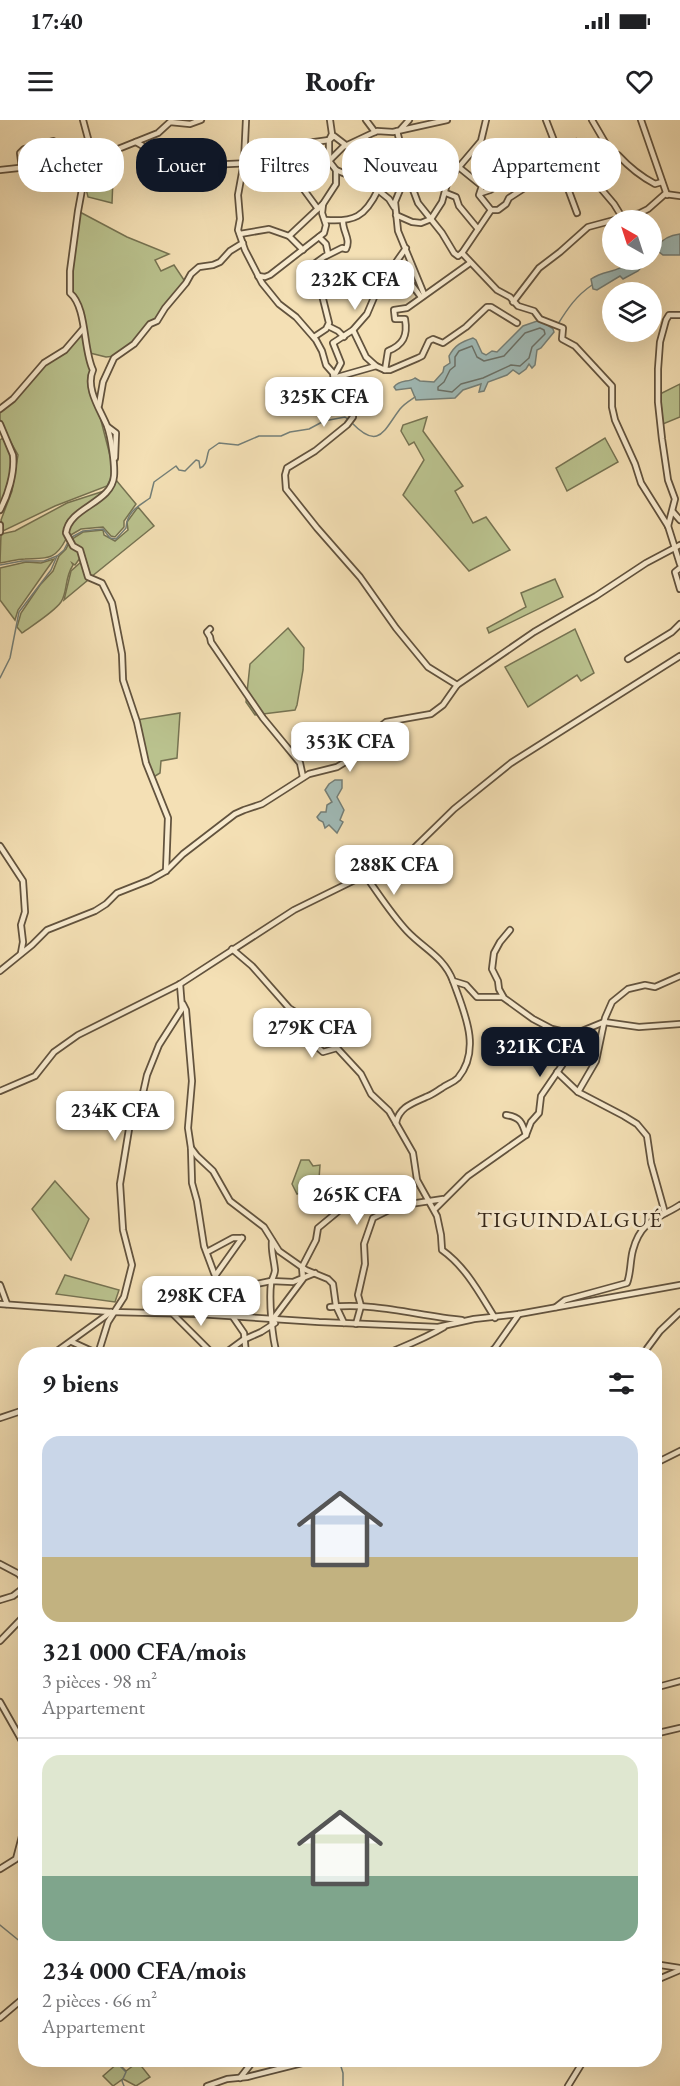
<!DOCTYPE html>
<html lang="fr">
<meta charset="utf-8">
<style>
body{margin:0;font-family:"EB Garamond",serif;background:#f6f6f6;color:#202124;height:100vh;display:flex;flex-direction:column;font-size:22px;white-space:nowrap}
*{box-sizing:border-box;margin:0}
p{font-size:20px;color:#757577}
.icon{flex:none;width:33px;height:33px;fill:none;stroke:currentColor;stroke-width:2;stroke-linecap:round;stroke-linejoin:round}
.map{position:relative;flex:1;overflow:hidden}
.details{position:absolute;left:18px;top:1227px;width:644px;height:720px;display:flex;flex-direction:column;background:#fff;border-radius:24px;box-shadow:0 6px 24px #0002}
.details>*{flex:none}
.top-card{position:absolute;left:18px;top:18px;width:645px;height:54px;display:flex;gap:12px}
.needle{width:39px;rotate:321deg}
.controls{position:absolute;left:602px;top:90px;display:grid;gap:12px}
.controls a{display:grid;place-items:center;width:60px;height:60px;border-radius:50%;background:#fff;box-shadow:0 6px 24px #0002;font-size:30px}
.price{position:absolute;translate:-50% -51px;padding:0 14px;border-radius:12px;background:#fff;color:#222;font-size:20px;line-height:39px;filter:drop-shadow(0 2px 3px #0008)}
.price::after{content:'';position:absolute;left:50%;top:36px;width:18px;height:14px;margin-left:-9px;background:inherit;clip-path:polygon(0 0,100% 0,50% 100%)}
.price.on{background:#111827;color:#fff}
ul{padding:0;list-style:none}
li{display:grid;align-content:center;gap:12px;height:318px;padding:0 24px}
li+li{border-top:2px solid #e0e0e0}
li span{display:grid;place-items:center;height:186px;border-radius:18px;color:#555}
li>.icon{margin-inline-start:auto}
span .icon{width:108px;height:108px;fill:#fffc;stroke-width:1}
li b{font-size:26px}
h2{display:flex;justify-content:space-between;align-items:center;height:72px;padding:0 24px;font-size:26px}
.chip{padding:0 21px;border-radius:24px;background:#fff;box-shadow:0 6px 24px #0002;font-size:21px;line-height:54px}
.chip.on{background:#111827;color:#fff}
.status{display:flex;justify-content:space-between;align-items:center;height:42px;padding:0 30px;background:#fff;direction:ltr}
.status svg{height:16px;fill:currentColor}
header{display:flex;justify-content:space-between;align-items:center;height:78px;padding:0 24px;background:#fff;font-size:27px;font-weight:800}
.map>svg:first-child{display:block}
.green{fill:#bac28e;stroke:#767352;stroke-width:1.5}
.water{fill:#a0bbb8;stroke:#747f78;stroke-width:1.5}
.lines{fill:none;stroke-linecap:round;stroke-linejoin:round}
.shore{stroke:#697068;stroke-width:1.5}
.stream{stroke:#747f78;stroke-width:1.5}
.street-casing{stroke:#62533e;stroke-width:8}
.street{stroke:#f8ebcf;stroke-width:4.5}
.labels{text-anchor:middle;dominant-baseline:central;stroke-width:6;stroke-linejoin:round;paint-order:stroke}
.quarter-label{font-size:22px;letter-spacing:1.5px;fill:#322417;stroke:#f8ebcf}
</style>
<div class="status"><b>17:40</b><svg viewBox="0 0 49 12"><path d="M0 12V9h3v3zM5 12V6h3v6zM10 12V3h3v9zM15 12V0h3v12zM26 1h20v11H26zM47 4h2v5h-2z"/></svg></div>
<header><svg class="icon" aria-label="menu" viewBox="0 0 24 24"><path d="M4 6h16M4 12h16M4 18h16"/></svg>Roofr<svg class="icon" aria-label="heart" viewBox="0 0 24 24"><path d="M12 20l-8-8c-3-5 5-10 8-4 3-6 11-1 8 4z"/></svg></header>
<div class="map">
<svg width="680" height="1966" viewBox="0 0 680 1966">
<rect width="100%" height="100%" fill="#f4e0b5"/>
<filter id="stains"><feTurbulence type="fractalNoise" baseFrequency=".00333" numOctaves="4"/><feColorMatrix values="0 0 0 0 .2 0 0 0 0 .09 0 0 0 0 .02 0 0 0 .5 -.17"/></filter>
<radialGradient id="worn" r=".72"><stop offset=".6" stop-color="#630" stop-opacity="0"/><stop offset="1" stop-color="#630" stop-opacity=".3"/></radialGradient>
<!-- green -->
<g class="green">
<path d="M114 35 112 83 88 77 85 65 89 51Z"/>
<path d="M78 91 127 117 169 134 155 140 161 151 174 145 186 163 140 217 116 236 106 237 90 233 93 250 90 258 114 351 107 366 55 386 3 411 1 400 12 371 18 335 0 303V289L13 279 44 243 61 233 83 209 82 198 70 173Z"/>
<path d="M680 264V297L663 304 660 274Z"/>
<path d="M427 297 423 311 463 366 455 371 473 403 486 397 510 430 469 451 403 375 424 340 414 322 409 325 401 311 403 305Z"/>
<path d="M3 318C6 323 10 329 11 335 14 344 4 377 0 386V320Z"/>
<path d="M605 318 618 342 567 371 556 348Z"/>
<path d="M116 360 136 384 124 401V407L115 417 111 416 103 407 81 409 69 416 68 410 70 403 110 372Z"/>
<path d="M104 371 67 401 63 412 66 419C55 441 46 438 25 439 16 439 9 442 0 443L1 414 15 411 67 383Z"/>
<path d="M138 387 154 406 91 457 82 428 74 424 72 419 83 412 103 410 104 415 115 421 128 410 127 402Z"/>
<path d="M69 423 78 430 80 438 75 445 72 443 73 445C64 459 68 471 61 482 54 492 33 505 22 513L17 507 21 493 40 465 53 451 59 436 66 429Z"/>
<path d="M54 439 18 490 15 500 0 480V448L26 442 41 443Z"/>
<path d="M81 442 88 460 64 480 71 451Z"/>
<path d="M555 459 563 477 489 513 487 508 526 487 521 473Z"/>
<path d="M288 508 304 528 303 550 297 585 295 590 255 595 246 582 250 544Z"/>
<path d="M575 509 594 553 581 561 577 555 528 587 505 547Z"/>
<path d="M180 593 177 638 161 641 160 653 152 658 136 600Z"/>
<path d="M301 1040H309L313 1046 320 1045 319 1059 324 1061V1064L305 1062 303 1072 297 1074 292 1064Z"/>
<path d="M55 1061 89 1099 71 1140 32 1089Z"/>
<path d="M65 1155 119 1170 115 1182 56 1174Z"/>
<path d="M138 1942 150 1957 136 1966 123 1959 113 1966 103 1956 118 1943 126 1951Z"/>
</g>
<!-- water -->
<g class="water">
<path d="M680 114V135H663L655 129 651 137V121L654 120 656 125 658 126C663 118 672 115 680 114Z"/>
<path d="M630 140H648L638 151 623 159 620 156 597 170 593 169 591 159C606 149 618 154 630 140Z"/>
<path d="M540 200 553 209 554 212 541 228 537 230 535 245 532 248 529 244 526 249 519 254 513 250 507 255 488 262 484 271 479 272 481 264 463 270 455 278 416 280 411 268 396 270 394 267C400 259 408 263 415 258L420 261 434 262 443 252 444 247 450 243 449 236C455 225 461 222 473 218L476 220 482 233 486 235 492 231 497 232 523 206Z"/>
<path d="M335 660H342V668L337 677 344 690 340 700 343 702 337 713 329 705 325 708 323 702 319 700 317 697 321 692H326L327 685 332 682 325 670 329 664Z"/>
</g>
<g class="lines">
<!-- shore -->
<path class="shore" d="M540 208 544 210 545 214 532 227 529 238 520 246 511 245 483 258 461 264 452 272 438 270V267L444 262 450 250 455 246V237L459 231 472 226 477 237 484 241 504 236 525 213Z"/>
<!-- stream -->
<g class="stream">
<path d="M558 204C568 188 576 176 592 165"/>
<path d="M352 303C379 331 384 310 400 289 404 284 409 281 415 277"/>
<path d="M70 418 83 411 103 409 110 418 116 419 126 408C127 391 139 386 150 378L154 362 176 346 179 350 185 351 196 340 199 341 200 348C208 345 206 337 209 330L219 323 238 325 259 316H281L290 312 309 309 324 301 345 297 349 300"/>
<path d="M0 445 22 441H44L57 436 64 430 68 422"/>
<path d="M0 558 10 538 19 492 51 450 57 436"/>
<path d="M0 1805 22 1823 26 1829"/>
<path d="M114 1940 126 1952 122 1961 124 1966"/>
<path d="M339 1940 343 1953V1966"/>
</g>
<!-- street casing -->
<g class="street-casing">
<g id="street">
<path d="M83 0 90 26 78 91 70 151V173C87 187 83 230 93 250 85 268 100 289 107 306 111 317 115 344 114 356 112 383 69 387 66 413L73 426 80 430 88 457 102 463 112 483 122 534 123 560 137 602 146 643 168 698 166 751"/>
<path d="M246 0 244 42 238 75 240 99 238 110 245 130 262 163 279 184 296 197 316 220 322 231 326 245 333 253 335 267 351 279 353 297 347 305 315 331 287 348 285 355 286 369 317 408 360 457 396 508 428 547 457 565"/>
<path d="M330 0 332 14 329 20V41L336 50 365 62 378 70 383 63 398 60"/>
<path d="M366 0 375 12"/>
<path d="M546 0 558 31 564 58 577 93"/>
<path d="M592 0 606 24 605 50 597 64 614 84 622 97"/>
<path d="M641 0 667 75"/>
<path d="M401 9 409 0"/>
<path d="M397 11 405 42 398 60"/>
<path d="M366 18V35L381 64"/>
<path d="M136 22 160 36 208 45 273 42 294 38 314 43 329 41 343 27 377 11 393 12 447 0"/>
<path d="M113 31 158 13 170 2 190 4 201 0"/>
<path d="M606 33 613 37 618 35C629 47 640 56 655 64L662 62"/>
<path d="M291 38 297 32 306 28 307 23 329 20 334 16 347 26"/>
<path d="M283 41 288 53 296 59 318 89"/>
<path d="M490 45 501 49 511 47 558 31 576 22"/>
<path d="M424 46 450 40 482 66 479 75 491 90 462 133"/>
<path d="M22 48 20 33 24 29 53 21"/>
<path d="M0 50 64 43"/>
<path d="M376 55 424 38"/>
<path d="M401 64 404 68H410L427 59 448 60"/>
<path d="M402 65 395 82 398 111 424 174"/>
<path d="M412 67 418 83 442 113 454 133 458 136 462 133 497 170 510 177 518 186 534 191 540 199 563 208 562 219 575 226 612 266V287L615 300 635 344 641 363 668 406 680 444"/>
<path d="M446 73 456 77 459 86 478 109"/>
<path d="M481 73 490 70 517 54H527L569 37 568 34 571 31"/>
<path d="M491 90H498L506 84 509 78 529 65 531 61 527 54"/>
<path d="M396 95 412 102 421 103 431 99 442 82 448 60 481 21 486 0"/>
<path d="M326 100C354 102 365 97 378 70L389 79 394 87"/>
<path d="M240 114 269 109 289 116 323 84"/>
<path d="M289 116 303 130"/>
<path d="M326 136 342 128 346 129C351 119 343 112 343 102"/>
<path d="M388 155 409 161 421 177"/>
<path d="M258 156 265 157 270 155 324 113 326 105 322 93 323 84 336 64V50"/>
<path d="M513 182 539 148 560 132 588 107 640 93 648 89 665 74 680 76"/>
<path d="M328 206 338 211 344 217"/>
<path d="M353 210 366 237 376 246 385 250H390L418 238 422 236 429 221 433 219 443 223 466 207 487 187H491L517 203"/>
<path d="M314 217 326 209 329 203 321 171 307 169 310 147 328 134 326 124 319 117"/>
<path d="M385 250 388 231C403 225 408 216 405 199H395L394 190 407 188 470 143"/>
<path d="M334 256 341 243 333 223 353 210 367 194 378 168 406 128"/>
<path d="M334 258 376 246"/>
<path d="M99 285 103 262 114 238 134 224 150 204 157 201 165 188 186 163 191 154 199 147 213 145 220 142 230 131 243 123"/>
<path d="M0 289 13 279 44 243 65 230 83 209"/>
<path d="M0 304 13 335C15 353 8 375 0 390"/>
<path d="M108 307 116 313 115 338"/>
<path d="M673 392 680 400"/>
<path d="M0 405V412"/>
<path d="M668 406 675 379 668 360 662 319 658 282V249L660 222 666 200 669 195H680"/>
<path d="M680 448 675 452 680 469"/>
<path d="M210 509 207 512 210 517 211 522 263 598 300 643 303 657"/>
<path d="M628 539 672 512 680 504"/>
<path d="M0 726 23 761 25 792 21 805 23 822 21 833"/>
<path d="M365 755C378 773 391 794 407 811 424 829 444 837 453 861L466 865 477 877H503"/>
<path d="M510 810 500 822 494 833 492 849 498 861 499 869 504 878 533 899 552 909 569 913 582 911 604 902 639 907 680 904"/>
<path d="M232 829 252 846 289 888 300 895 315 925 323 932 337 928 361 954 371 974 389 991 413 1033 417 1060 437 1096 441 1115 442 1130C466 1147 480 1174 495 1198"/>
<path d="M0 851 32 825 47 810 95 791 106 784 117 773 150 760 166 751 183 734 235 694 244 690 262 684 309 654 337 647 357 635 366 629 381 606 386 602 431 594 443 585 457 565 534 512 596 476 646 443 680 425"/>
<path d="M183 884 186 890 192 961 188 1008 191 1028 197 1036 213 1051 230 1081 264 1107 279 1131 306 1150 328 1159 333 1164 336 1186 344 1203"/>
<path d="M557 952 578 972 624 996 637 1004 647 1016 651 1043 665 1093"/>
<path d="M0 971 35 956 54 932 78 915 180 864 294 790 365 755 378 758 394 750 410 732 454 689 511 643 680 536"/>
<path d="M578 972 596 941 605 898 612 882 628 869 645 865 655 867 680 856"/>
<path d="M506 995C520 997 522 1002 526 1015"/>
<path d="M396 1003C399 987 413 983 426 977 432 975 437 971 442 968 447 964 453 963 458 958 482 929 464 892 453 861"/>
<path d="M191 1028 192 1063 197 1081 204 1126 214 1153 229 1183 233 1197 244 1213 246 1234"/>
<path d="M435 1089 468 1056 526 1015 531 1002 539 993 541 976 578 922 582 911"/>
<path d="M272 1121C271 1131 274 1140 275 1150 275 1154 272 1159 271 1163 269 1181 272 1218 277 1234"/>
<path d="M207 1132 233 1118H242"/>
<path d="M215 1156 242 1118"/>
<path d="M0 1165 7 1184"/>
<path d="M0 1184 111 1192 198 1194 319 1202 438 1207 474 1199 519 1194 680 1165"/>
<path d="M330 1187C375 1182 418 1196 462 1200"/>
<path d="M556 1187 565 1180 627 1163C631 1153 630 1140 633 1130 641 1100 658 1099 680 1085"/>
<path d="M231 1190 235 1175 242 1167 271 1161 293 1162 315 1153"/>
<path d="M173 1194 213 1234"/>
<path d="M273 1199 303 1159 302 1147 316 1120 318 1108 353 1079"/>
<path d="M356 1204 361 1186 358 1175 365 1144 364 1124 373 1098 397 1086 443 1079"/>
<path d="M72 1222 98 1234 108 1202 124 1177 132 1145 123 1110 120 1064 130 1003 133 991 143 973 147 955 159 925 182 889 180 864"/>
<path d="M53 1234 111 1192"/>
<path d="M224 1234 243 1220 261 1212 275 1203"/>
<path d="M386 1234C407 1225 424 1219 444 1207"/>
<path d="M488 1234 495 1228 519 1194"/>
<path d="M643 1234 660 1211 680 1192"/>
<path d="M0 1298 21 1291 26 1287"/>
<path d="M654 1344 680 1331"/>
<path d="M0 1444 19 1454 26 1452"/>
<path d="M19 1454 26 1463"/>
<path d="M0 1480 13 1476 26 1466"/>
<path d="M0 1521 26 1494"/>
<path d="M654 1568 680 1561"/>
<path d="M0 1582 26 1628"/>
<path d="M654 1614 680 1608"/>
<path d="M0 1749 16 1739 26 1701"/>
<path d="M654 1844 680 1848"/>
<path d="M654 1861 680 1850"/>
<path d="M0 1898 26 1876"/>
<path d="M240 1958 254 1940"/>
<path d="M207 1966 227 1959 247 1957 314 1940"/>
<path d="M568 1966 584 1940"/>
</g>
</g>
<!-- street -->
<use href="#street" class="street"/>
</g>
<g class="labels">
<!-- quarter labels -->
<g class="quarter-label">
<text x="570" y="1099">TIGUINDALGUÉ</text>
</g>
</g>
<rect width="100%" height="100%" filter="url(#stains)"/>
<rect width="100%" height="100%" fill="url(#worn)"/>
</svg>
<div class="controls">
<a><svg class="needle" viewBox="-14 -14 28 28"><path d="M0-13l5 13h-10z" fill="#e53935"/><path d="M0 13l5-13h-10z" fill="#757577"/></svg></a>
<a><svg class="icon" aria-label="layers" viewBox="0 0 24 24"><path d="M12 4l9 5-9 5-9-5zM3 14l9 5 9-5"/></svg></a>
</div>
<b class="price" style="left:355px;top:191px">232K CFA</b>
<b class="price" style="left:324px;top:308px">325K CFA</b>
<b class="price" style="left:350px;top:653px">353K CFA</b>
<b class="price" style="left:394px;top:776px">288K CFA</b>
<b class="price" style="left:312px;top:939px">279K CFA</b>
<b class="price on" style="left:540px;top:958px">321K CFA</b>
<b class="price" style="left:115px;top:1022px">234K CFA</b>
<b class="price" style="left:357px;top:1106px">265K CFA</b>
<b class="price" style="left:201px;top:1207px">298K CFA</b>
<div class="top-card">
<a class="chip">Acheter</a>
<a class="chip on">Louer</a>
<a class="chip">Filtres</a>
<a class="chip">Nouveau</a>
<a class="chip">Appartement</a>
</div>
<section class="details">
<h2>9 biens<svg class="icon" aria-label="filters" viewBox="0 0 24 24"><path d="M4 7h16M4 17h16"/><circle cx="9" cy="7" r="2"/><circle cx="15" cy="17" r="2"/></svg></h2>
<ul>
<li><span style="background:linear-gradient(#c9d6e8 65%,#c2b280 0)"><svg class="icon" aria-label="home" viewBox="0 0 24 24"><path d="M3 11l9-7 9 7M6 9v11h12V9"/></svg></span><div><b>321 000 CFA/mois</b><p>3 pièces · 98 m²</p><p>Appartement</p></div></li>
<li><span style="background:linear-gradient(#dfe7d0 65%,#7fa58c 0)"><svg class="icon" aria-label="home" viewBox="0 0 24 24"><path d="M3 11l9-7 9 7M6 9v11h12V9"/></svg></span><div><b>234 000 CFA/mois</b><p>2 pièces · 66 m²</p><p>Appartement</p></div></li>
</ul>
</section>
</div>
